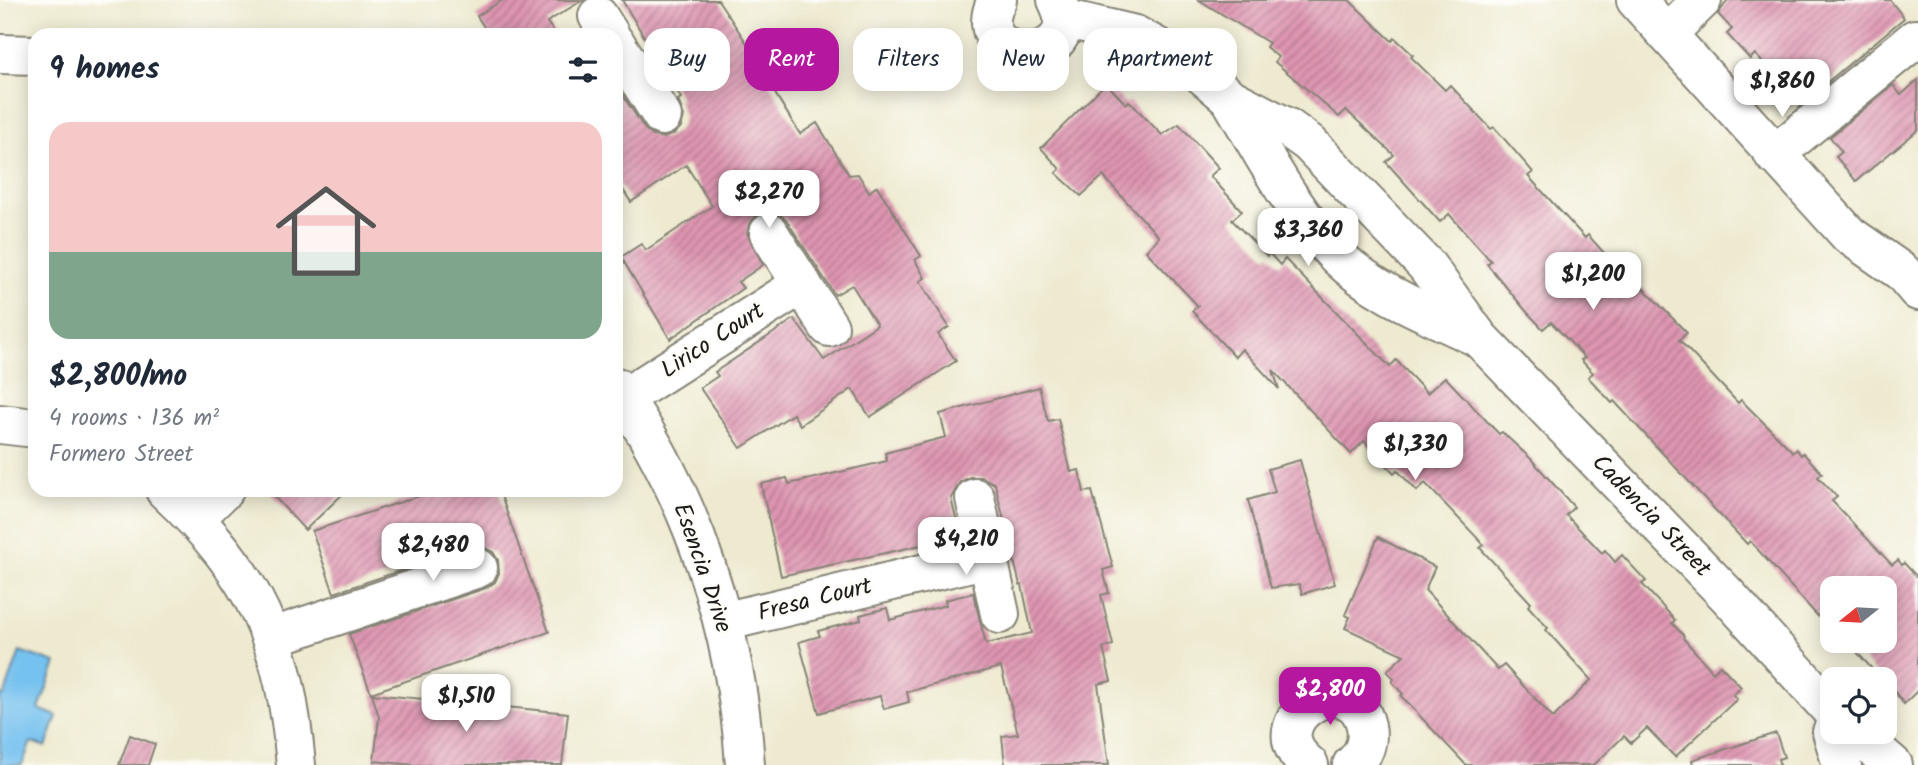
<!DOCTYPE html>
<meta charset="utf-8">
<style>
body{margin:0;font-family:Kalam,sans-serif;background:#f2f2f3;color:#1f2937;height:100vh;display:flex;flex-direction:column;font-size:26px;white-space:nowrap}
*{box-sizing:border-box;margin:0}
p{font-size:23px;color:#747a83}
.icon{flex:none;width:38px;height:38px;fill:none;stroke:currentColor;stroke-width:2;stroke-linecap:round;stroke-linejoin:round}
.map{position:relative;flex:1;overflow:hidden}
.panel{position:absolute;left:28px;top:28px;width:595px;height:469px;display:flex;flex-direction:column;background:#fff;border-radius:21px;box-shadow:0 4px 18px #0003}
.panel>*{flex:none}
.banner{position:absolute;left:644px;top:28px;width:665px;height:63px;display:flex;gap:14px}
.needle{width:46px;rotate:252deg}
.fabs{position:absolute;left:1820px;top:576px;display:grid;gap:14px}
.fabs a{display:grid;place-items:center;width:77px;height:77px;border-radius:14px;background:#fff;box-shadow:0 4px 18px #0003;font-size:35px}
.price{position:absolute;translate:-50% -60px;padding:0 16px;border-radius:14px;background:#fff;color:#222;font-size:23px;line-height:46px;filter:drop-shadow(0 2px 4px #0008)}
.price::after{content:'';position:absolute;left:50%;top:42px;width:21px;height:16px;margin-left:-10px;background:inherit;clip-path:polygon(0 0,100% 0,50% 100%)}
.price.on{background:#b5179e;color:#fff}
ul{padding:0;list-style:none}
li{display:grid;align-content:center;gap:14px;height:371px;padding:0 21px}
li span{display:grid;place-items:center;height:217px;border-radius:21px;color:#555}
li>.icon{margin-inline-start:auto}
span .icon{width:126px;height:126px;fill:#fffc;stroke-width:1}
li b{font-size:30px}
h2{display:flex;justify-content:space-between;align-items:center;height:84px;padding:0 21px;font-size:30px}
.tag{padding:0 24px;border-radius:21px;background:#fff;box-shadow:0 4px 18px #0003;font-size:24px;line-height:63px}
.tag.on{background:#b5179e;color:#fff}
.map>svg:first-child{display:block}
.water{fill:#75c1ef;stroke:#486e86;stroke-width:2}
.building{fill:url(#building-hatch)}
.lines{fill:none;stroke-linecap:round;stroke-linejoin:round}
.minor-casing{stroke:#858376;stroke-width:42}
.minor{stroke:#fff;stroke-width:38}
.labels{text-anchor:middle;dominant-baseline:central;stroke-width:5;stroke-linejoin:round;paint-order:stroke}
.street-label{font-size:24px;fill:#1c1c1c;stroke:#fdfcf7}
</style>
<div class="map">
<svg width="1918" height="765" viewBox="0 0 1918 765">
<defs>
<pattern id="building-hatch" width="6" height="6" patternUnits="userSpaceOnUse" patternTransform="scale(1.75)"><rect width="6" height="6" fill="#de95b1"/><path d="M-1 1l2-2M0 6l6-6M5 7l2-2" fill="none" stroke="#b3798f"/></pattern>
</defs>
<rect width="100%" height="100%" fill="#fdfcf7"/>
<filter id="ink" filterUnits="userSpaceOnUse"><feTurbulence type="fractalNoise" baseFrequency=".0143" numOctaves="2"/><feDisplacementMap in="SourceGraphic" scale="14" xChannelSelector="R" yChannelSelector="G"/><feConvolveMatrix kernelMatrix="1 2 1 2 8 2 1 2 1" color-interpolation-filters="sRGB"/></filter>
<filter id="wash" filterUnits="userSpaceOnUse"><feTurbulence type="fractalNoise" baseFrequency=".00686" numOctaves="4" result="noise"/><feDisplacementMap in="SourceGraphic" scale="28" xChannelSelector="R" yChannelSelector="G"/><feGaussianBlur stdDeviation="1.57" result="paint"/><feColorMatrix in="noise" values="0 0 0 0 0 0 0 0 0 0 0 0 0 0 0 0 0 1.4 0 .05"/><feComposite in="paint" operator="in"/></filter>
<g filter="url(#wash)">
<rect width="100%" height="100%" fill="#eeead0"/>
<!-- water -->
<path class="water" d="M20 651 56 663 39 709 57 716 46 747 31 742 22 765H0V695L4 696Z"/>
<g id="blocks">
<!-- building -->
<g class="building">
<path d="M503 0H583L547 22 556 35H489L477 16Z"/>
<path d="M622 0H718L756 57 754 59 800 134 817 123 849 175 858 174 869 192 877 186 921 256 915 260 925 278 920 281 949 327 938 334 956 361 870 417 852 389 800 425 793 414 741 448 700 388 718 376 715 372 794 319 824 360 877 325 852 285 835 295 787 221 778 213 767 211 757 215 749 224 747 233 763 265 738 282 743 288 670 339 621 257 641 244 646 250 712 206 686 165 631 202 616 179V85L644 128 653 136 664 138 674 134 681 127 684 116 678 100 681 98Z"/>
<path d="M1199 0H1349L1392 41 1395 38 1413 55 1411 57 1445 90 1450 85 1491 129 1494 127 1533 172 1528 176 1585 238 1588 235 1639 292 1643 288 1687 333 1679 340 1738 403 1741 400 1793 452 1796 449 1801 455 1803 453 1822 473 1818 477 1837 497 1832 501 1892 565 1898 560 1902 565 1904 563 1918 578V690L1904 704 1885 679H1881L1846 640H1885V588H1832V632L1750 541 1747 544 1614 401 1612 403 1588 377 1593 373 1581 360 1585 358 1551 322 1543 329 1526 311 1487 264 1491 261 1449 214 1440 222 1386 162 1394 155 1346 110 1339 117 1275 62 1278 57 1266 47 1269 43Z"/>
<path d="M1728 0H1890L1904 18 1800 105 1755 54 1750 59 1727 34 1732 29 1718 14Z"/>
<path d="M1918 80V130L1856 181 1836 157 1842 152 1830 137 1893 85 1901 95Z"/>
<path d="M1106 83 1126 104 1129 101 1162 135 1179 124 1219 168 1210 176 1242 211 1232 220 1267 256 1270 254 1280 265 1285 259 1390 367 1396 360 1427 393 1445 377 1499 434 1502 432 1531 459 1574 507 1566 515 1602 553 1605 550 1615 562 1622 555 1646 581 1642 584 1675 620 1672 623 1684 636 1683 638 1713 672 1720 665 1741 687 1733 695 1737 699 1675 757 1647 728 1631 743 1624 736 1594 765H1466L1401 696 1403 694 1392 682 1394 679 1387 671 1404 655 1345 628 1350 617 1345 615 1378 537 1435 567 1425 590 1498 670 1504 665 1553 718 1591 680 1546 630 1548 628 1528 606 1531 603 1480 548 1484 545 1425 483 1417 491 1397 470 1394 473 1364 441 1351 454 1273 370 1279 389 1242 349 1235 357 1192 311 1198 306 1146 251 1159 237 1103 176 1081 196 1056 173 1060 169 1041 148Z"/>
<path d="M1039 387 1048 421 1058 419 1071 472 1079 470 1084 492 1092 491 1113 567 1103 570 1109 593 1101 595 1113 645 1103 648 1111 681 1098 684 1109 765H1005L1002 736 1018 734 1001 667 907 692 909 702 884 709 880 696 819 713 799 642 820 636 818 631 861 620 860 615 887 608 890 620 946 605 945 600 973 593 986 644 1032 633 1022 585H1020L995 484 982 477H970L960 482 951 498 958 526 945 529 947 533 934 537 926 544 781 576 761 484 787 478 789 484 887 461 885 453 946 437 940 414Z"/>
<path d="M1300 460 1335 584 1302 594 1299 584 1271 588 1248 500 1275 492 1268 469Z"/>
<path d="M268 490H347L305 530Z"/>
<path d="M438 490H499L549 632 371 693 349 634 486 588 495 582 499 573 498 560 493 552 483 547H471L334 593 312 531Z"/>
<path d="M372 694 568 713 562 765H414L374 761 379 717Z"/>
<path d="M1776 733 1784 757 1778 759 1780 765H1693L1692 760Z"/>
<path d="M130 735 155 744 148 765H119Z"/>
</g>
</g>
</g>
<g filter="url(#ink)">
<use href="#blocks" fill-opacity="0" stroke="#858376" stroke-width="2"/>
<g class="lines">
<!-- minor casing -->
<g class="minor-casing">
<g id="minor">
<path d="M997 0C962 68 1092 69 1057 0"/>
<path d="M1636 0 1849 235 1902 272 1918 291"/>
<path d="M598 16 610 35"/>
<path d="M1063 18 1135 35 1193 67 1230 98 1288 128 1309 143 1426 265 1479 338 1728 596 1832 711"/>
<path d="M1667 34 1702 0"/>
<path d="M616 44 662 116"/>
<path d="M0 54 35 55"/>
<path d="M1230 98C1262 152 1293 213 1338 257 1376 294 1430 314 1477 337"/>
<path d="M1774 155 1915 39"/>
<path d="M769 233 829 327"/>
<path d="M616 387C693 496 737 632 745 765"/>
<path d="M624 398 802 284"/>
<path d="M0 424 35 428"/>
<path d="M165 490C256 575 285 641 296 765"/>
<path d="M975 498 1000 614"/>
<path d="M195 518 224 490"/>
<path d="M723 622 988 558"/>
<path d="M273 637 478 568"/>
<path d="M1832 732 1842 765"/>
<path d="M1855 732 1893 765"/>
<path d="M1309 765C1252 721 1352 661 1366 726 1369 742 1364 755 1352 765"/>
</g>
</g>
<!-- minor -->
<use href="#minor" class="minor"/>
</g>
</g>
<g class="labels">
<!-- street labels -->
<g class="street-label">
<text transform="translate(713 341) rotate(-33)">Lirico Court</text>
<text transform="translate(1651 516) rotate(46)">Cadencia Street</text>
<text transform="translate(702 568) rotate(71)">Esencia Drive</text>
<text transform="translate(815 600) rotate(-14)">Fresa Court</text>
</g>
</g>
</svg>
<div class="fabs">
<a><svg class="needle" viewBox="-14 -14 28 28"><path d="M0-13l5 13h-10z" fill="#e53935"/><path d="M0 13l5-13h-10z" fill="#747a83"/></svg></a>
<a><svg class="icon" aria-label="locate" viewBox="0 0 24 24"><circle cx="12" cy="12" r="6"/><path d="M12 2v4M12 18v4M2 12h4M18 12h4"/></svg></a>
</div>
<b class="price" style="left:1782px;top:119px">$1,860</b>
<b class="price" style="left:769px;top:230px">$2,270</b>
<b class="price" style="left:1308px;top:268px">$3,360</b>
<b class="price" style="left:1593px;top:312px">$1,200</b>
<b class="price" style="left:1415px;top:482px">$1,330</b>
<b class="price" style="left:966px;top:577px">$4,210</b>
<b class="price" style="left:433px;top:583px">$2,480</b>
<b class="price on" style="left:1330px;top:727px">$2,800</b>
<b class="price" style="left:466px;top:734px">$1,510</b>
<div class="banner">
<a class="tag">Buy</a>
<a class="tag on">Rent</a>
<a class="tag">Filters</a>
<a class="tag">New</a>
<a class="tag">Apartment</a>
</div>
<section class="panel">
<h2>9 homes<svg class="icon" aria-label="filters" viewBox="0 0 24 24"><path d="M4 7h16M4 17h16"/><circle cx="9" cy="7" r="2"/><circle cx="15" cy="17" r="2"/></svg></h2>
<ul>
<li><span style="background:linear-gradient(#f6c9c9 60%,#7fa58c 0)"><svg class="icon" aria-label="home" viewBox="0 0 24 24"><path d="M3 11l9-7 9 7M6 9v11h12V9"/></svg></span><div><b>$2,800/mo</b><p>4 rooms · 136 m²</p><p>Formero Street</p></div></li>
</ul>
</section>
</div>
